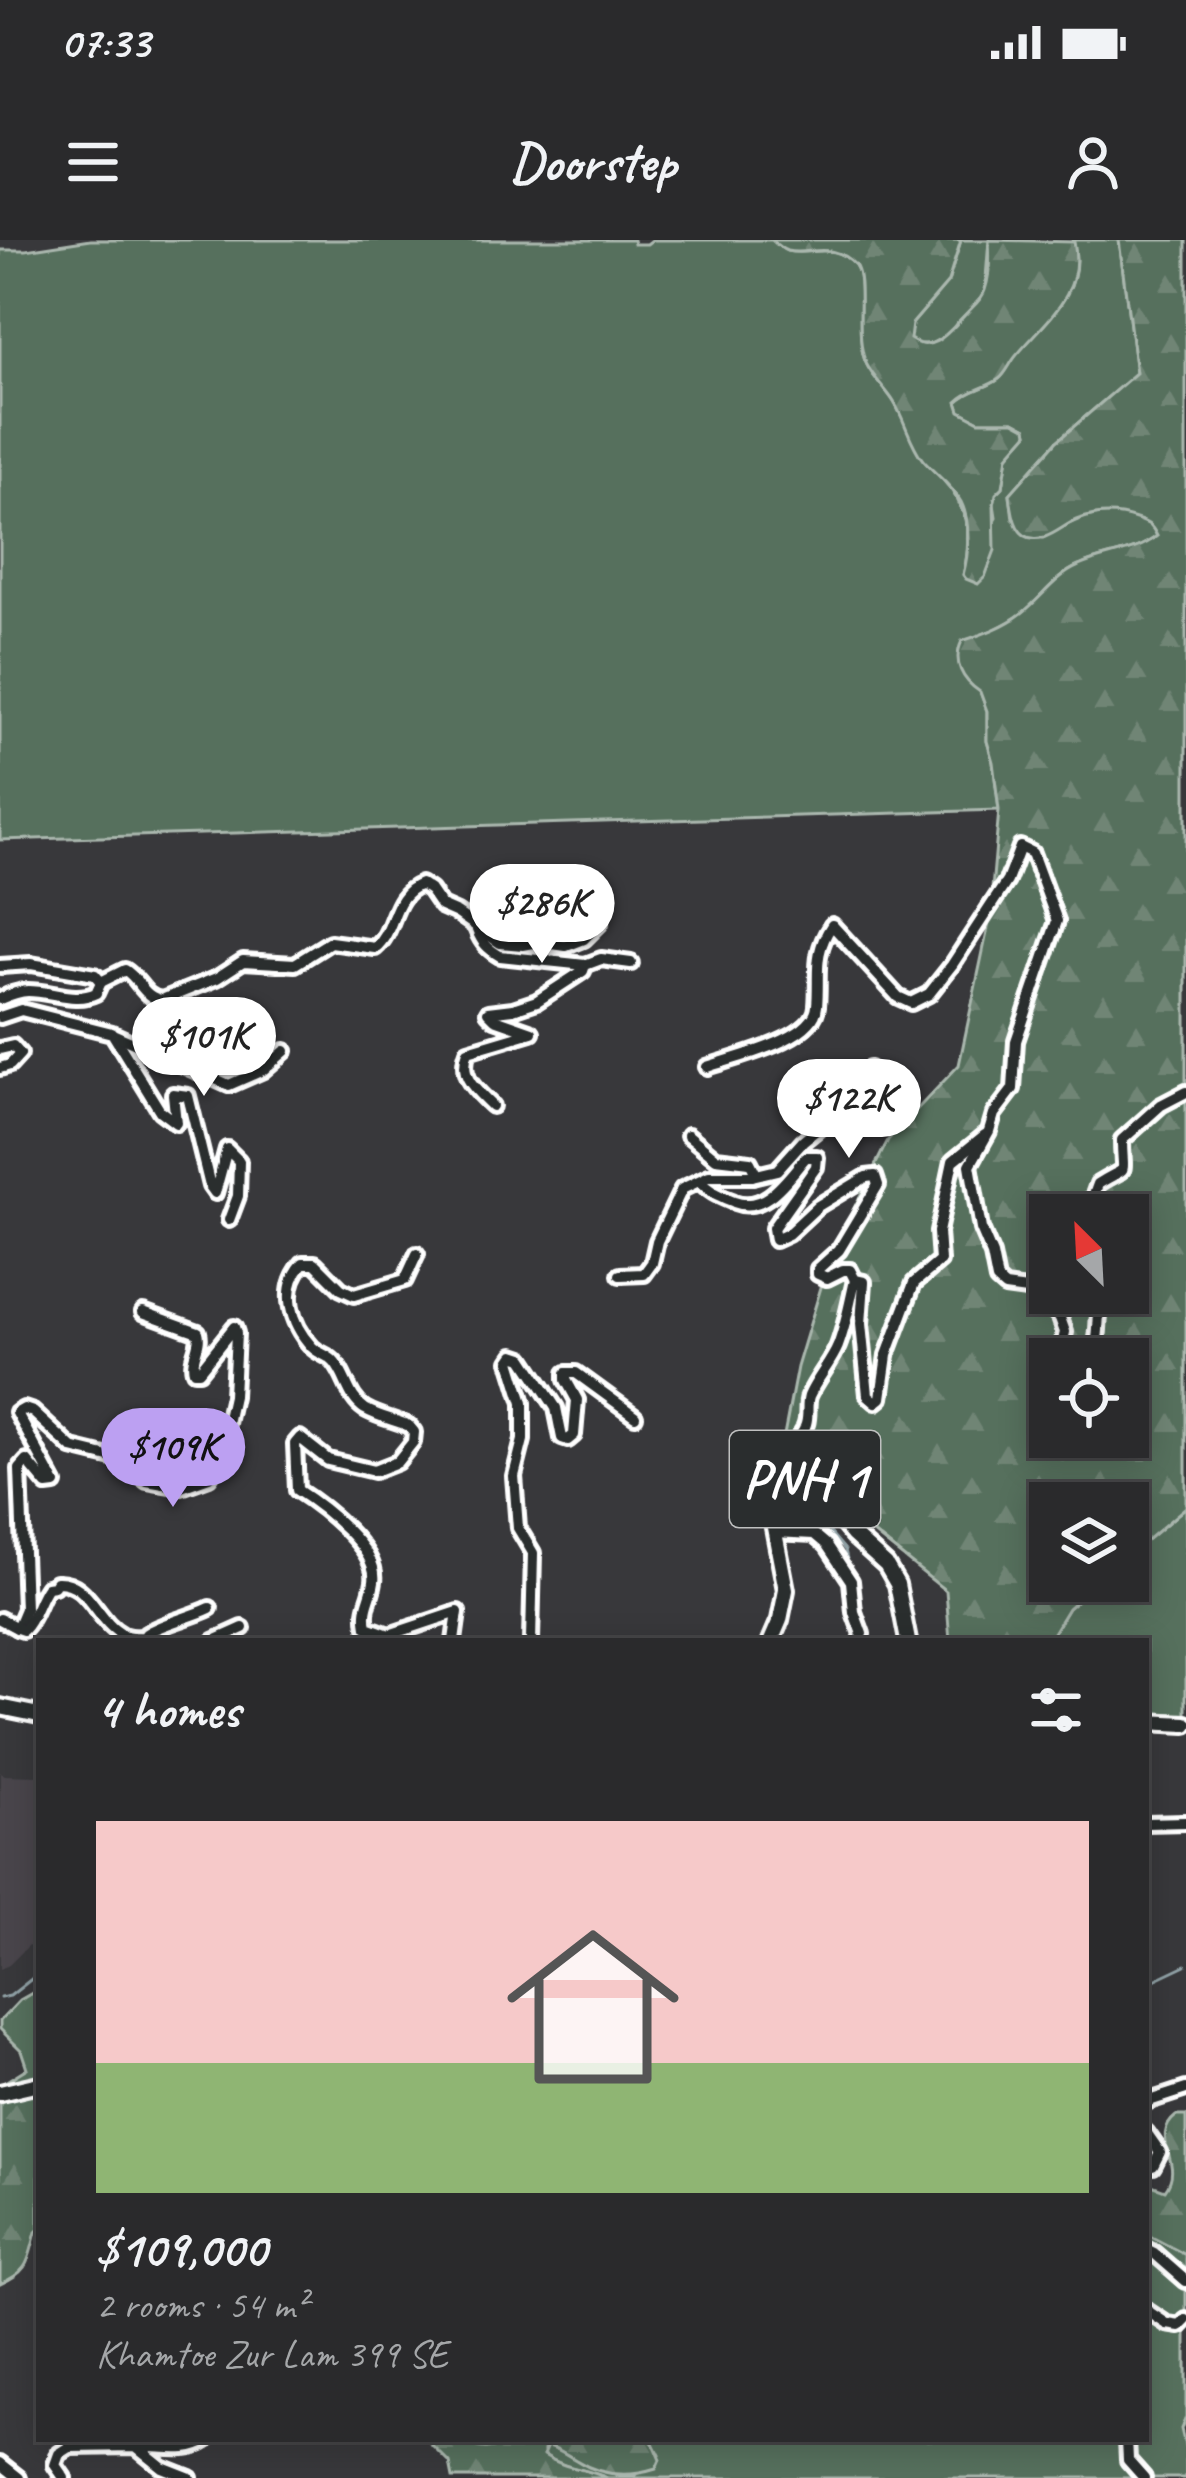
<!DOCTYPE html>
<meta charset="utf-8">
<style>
body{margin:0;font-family:Caveat,sans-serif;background:#363638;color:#f1f3f6;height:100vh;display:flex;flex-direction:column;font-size:45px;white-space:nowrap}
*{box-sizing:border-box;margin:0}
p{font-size:39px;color:#a5a7a9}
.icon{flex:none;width:66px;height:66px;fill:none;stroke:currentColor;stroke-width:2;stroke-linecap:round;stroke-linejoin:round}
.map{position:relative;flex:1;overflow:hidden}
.drawer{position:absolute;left:36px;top:1398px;width:1113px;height:804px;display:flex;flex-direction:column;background:#2a2a2c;border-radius:0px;box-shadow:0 6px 30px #0003,0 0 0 3px #464648}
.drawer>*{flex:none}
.needle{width:78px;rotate:336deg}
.controls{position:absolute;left:1029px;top:954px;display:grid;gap:24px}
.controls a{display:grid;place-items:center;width:120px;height:120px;border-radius:0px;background:#2a2a2c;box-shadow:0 6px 30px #0003,0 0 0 3px #464648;font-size:60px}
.price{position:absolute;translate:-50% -102px;padding:0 27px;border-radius:42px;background:#fff;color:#222;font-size:39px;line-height:78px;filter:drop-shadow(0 3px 6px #0008)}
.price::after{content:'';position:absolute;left:50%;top:72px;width:36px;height:27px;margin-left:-18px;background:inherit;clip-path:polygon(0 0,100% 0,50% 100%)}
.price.active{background:#bca0f2;color:#111}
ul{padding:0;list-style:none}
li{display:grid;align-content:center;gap:24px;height:636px;padding:0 60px}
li+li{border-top:3px solid #464648}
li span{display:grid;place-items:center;height:372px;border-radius:0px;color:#555}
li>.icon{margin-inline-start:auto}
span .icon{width:216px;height:216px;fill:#fffc;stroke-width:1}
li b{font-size:51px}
h2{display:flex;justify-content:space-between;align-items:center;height:144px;padding:0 60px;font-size:51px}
.status{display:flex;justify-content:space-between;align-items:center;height:84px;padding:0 60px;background:#2a2a2c;direction:ltr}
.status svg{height:33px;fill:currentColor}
header{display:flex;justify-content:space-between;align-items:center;height:156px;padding:0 60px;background:#2a2a2c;font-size:54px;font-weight:800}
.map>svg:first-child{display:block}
.built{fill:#48454b}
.grass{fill:#566f5d;stroke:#aab7ae;stroke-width:3}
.forest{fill:url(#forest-firs);stroke:#aab7ae;stroke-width:3;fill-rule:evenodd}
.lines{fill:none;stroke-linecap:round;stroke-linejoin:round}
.stream{stroke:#90a1a6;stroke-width:3}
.minor-casing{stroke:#fff;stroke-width:20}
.major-casing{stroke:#fff;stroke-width:22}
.minor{stroke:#2a2d2e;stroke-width:10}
.major{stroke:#2a2d2e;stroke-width:14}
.labels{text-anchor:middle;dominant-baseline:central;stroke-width:9;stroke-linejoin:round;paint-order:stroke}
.shield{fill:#2a2d2e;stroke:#bfc0c0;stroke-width:3}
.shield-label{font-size:54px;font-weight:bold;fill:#fff}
</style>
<div class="status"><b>07:33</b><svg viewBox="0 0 49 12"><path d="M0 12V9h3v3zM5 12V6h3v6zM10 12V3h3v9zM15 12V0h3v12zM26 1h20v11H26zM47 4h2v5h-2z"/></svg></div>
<header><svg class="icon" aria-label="menu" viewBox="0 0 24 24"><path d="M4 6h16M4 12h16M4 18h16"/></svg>Doorstep<svg class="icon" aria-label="person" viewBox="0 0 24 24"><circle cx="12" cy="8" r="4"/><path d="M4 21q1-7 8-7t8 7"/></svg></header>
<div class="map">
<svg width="1186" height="2238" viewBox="0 0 1186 2238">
<defs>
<pattern id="forest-firs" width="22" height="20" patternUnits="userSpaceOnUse" patternTransform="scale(3)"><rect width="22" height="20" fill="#566f5d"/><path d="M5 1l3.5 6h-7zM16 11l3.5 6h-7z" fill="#6f8575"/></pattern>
</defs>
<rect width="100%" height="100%" fill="#38383b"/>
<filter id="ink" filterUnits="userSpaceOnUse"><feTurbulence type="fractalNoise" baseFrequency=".00833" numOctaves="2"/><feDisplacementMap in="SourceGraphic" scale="24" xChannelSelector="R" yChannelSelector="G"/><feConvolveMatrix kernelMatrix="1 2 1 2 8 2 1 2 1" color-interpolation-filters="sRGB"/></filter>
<g filter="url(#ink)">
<!-- built -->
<path class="built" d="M0 1532 5 1535 39 1536V1695L9 1725 0 1729Z"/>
<!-- grass -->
<g class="grass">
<path d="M90 0H633L634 4H647L652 0H772C777 5 781 9 787 11 811 17 832 0 855 25 867 41 853 100 867 125 874 139 886 149 894 162 904 178 909 196 918 212 924 223 935 231 943 240 969 268 972 299 963 335L996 277 994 264 996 254 1003 247 1008 215 1028 193 1027 188 1014 181H979L960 171 957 162C970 149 986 149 999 139 1006 134 1010 122 1016 115 1045 81 1088 50 1073 0H1119L1136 133 1057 201 1010 254 1013 279 1043 298C1073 280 1101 266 1136 278 1148 283 1151 283 1157 296 1135 314 1104 314 1079 326 1055 336 1042 358 1021 374 1004 387 983 394 962 402L987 471V501L993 522 999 570 0 600V10H26Z"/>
<path d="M961 0H989L985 51 980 59 956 84 951 92 931 104H913L909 99 912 84 948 42Z"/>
<path d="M1186 1267V1487L1146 1481V1401H1048L1068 1368 1099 1341H1128V1316Z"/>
<path d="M1146 1994 1186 2015V2177L1181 2189 1186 2210V2238H607C584 2228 565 2229 544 2215L548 2206 556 2207 589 2227 623 2236H634L659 2215 651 2199H1146Z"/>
</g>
<!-- forest -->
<g class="forest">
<path d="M772 0H961L948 42 912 84 910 99C933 116 951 89 966 74 972 67 982 60 985 50 990 36 990 15 989 0L1074 2C1085 54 1045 81 1016 116 1010 123 1006 134 999 139 985 149 970 149 957 162L960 171 979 181H1014L1027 188 1028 193 1008 216 1003 247 996 254 994 264 995 310 985 337 978 344 966 339 963 335C969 313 971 282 961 262 952 245 935 234 923 220 910 204 905 180 894 162 886 149 874 139 867 125 853 100 867 41 855 25 832 0 809 16 787 11 781 9 777 5 772 0Z"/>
<path d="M1119 0H1186V1267L1128 1316V1263H1050V1341H1099L1068 1368 1048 1401H950L946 1351 867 1288 781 1211 797 1127 831 1014 888 900 959 825 989 683 999 570 993 522 987 501V471L980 452C962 440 952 422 962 401 983 394 1004 387 1022 373 1042 358 1055 336 1079 326 1104 314 1135 314 1157 296 1151 284 1148 283 1136 279 1117 272 1099 272 1079 279 1067 283 1057 293 1045 297 1016 306 1012 275 1010 254L1057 201 1136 133ZM1050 975H1128V1053H1050ZM1050 1119H1128V1197H1050Z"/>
<path d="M39 1749V1989L36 1992C28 2021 30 2031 0 2044V1845L27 1828 21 1810 0 1789V1781L20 1760Z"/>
<path d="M1176 1876H1186V2015L1146 1994V1943L1165 1950C1186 1923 1148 1898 1176 1876Z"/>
<path d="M426 2199H465C475 2212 497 2210 509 2199H651L660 2220 656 2229C628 2238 601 2236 576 2220 565 2214 560 2209 548 2206L544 2210V2215C564 2229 585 2228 607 2238H453L450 2223Z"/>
</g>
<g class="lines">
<!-- stream -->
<g class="stream">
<path d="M782 1245 817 1283"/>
<path d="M827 1289 845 1310 849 1328"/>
<path d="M1146 1744 1186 1725"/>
<path d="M0 1758 10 1756 39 1733"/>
</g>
<!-- minor casing -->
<g class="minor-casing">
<g id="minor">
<path d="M477 690C482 703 488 709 500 716L585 725 583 731 537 761 513 769 488 772 495 779 532 792 468 811C458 837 475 849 492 866"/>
<path d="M585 725 601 719 631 723"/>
<path d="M0 726 31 724 95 735 101 742 96 753C75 763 52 751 28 751 18 751 9 755 0 759"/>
<path d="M101 742 125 730C140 739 143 758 162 760L217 738 243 721 295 724 330 702 375 708C397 690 390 656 421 644L430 650 441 666 457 673 500 703 523 705 539 702 566 706 584 699 600 683"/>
<path d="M0 777 21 770 112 793 160 871 176 883 173 854 188 856 210 946 215 953 227 909 239 921 238 956 229 980"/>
<path d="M115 795 229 845 263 830 285 811"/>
<path d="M0 809 13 806 20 814 10 825 0 828"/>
<path d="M707 827C735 817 815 800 817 766 820 732 812 715 832 685L898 757 911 763 929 754 952 725 1007 641 1020 607 1032 613 1057 681 1016 801 1013 849 994 874 989 891 970 925 981 989 992 1015 997 1040 1005 1047 1034 1051 1042 1056 1060 1078 1065 1092 1059 1119"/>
<path d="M688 895 716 918 750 922 755 932 752 936"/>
<path d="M700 941C709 952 720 956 734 962 765 974 787 939 806 917H817L816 927 773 988 775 1000 788 994 818 966 866 937 875 936 878 945 839 1010 818 1029V1034L827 1038 843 1030H850L855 1040"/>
<path d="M1095 975 1094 955 1098 944C1131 923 1122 940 1122 900L1161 865 1186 852"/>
<path d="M1128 1005 1137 1009 1128 1027"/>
<path d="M417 1014 405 1040 354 1055 341 1049 315 1023H303C280 1049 290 1083 312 1107 320 1115 328 1114 335 1123 347 1138 348 1158 365 1169 379 1177 395 1180 409 1186L414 1192 413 1202 397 1222 374 1231 328 1220 300 1198 295 1204 297 1250C322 1266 379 1309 374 1341 371 1361 363 1366 367 1387L389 1395 458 1372 454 1401"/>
<path d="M620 1035 644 1034 652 1023 657 1001 682 949 709 936H752L777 930 803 901 874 843 877 835 870 829 820 851"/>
<path d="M1088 1119C1106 1095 1091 1076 1107 1053"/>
<path d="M1050 1131V1146"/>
<path d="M775 1241C776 1209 800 1207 806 1184 809 1174 806 1165 809 1156 817 1138 831 1123 838 1106 846 1085 850 1062 855 1040L864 1042 861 1084 868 1155 876 1162 881 1158 887 1115 914 1043 940 1021 938 992 953 921 985 895"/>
<path d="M775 1292 814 1294 827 1305 851 1341 854 1372 862 1394 860 1401"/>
<path d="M0 1379 17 1388 25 1369 20 1229 27 1221 47 1245 55 1244 17 1173 24 1169 33 1172 72 1208 117 1219 147 1241 181 1247 209 1237 218 1224 233 1156 236 1093 234 1087 199 1131H194C190 1117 202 1105 198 1092L143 1072"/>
<path d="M17 1388 23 1390C35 1378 37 1361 47 1347L54 1346 56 1342C89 1340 96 1382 123 1395 134 1400 144 1394 161 1401"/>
<path d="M146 1394C159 1384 192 1377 210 1368"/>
<path d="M214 1401 243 1388"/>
<path d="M531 1401 533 1313 518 1288 514 1236 523 1200V1163L510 1121 514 1115 523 1118 556 1168 562 1198 568 1200 574 1195 577 1160 566 1140V1133H576L635 1176"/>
<path d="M1146 1583 1186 1582"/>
<path d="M1146 1862 1186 1849"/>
<path d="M1146 1892 1160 1912 1153 1926H1146"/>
<path d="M1146 2009 1154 2013 1186 2041"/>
<path d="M1146 2070 1167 2084 1180 2086 1186 2080"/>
<path d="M1127 2199 1128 2220 1144 2238"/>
<path d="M136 2206C161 2204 185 2214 207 2199"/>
<path d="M0 2223 19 2238"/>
<path d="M64 2238 55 2225 59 2214 70 2207 136 2206 162 2227 190 2238"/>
</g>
</g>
<!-- major casing -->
<g class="major-casing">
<g id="major">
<path d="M771 1401 780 1380 786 1350 772 1277 773 1248 780 1236 789 1233 801 1235 811 1244 853 1295 886 1325 897 1344 908 1401"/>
<path d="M0 1467 39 1475"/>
<path d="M1146 1482 1186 1484"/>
<path d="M0 1853 39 1844"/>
</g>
</g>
<!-- minor -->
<use href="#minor" class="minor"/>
<!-- major -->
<use href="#major" class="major"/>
</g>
</g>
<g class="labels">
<!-- shield labels -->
<rect class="shield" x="730" y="1191" width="150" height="96" rx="9"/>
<g class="shield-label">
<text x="805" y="1239">PNH 1</text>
</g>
</g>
</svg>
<div class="controls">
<a><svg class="needle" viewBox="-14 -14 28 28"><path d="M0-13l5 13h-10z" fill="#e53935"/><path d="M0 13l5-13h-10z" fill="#a5a7a9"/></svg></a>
<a><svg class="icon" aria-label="locate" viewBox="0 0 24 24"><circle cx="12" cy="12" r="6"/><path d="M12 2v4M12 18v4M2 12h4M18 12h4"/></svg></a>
<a><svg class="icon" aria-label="layers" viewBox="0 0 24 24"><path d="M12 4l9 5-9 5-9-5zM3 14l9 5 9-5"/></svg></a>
</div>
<b class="price" style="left:542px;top:726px">$286K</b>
<b class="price" style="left:204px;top:859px">$101K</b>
<b class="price" style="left:849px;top:921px">$122K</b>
<b class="price active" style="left:173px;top:1270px">$109K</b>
<section class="drawer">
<h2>4 homes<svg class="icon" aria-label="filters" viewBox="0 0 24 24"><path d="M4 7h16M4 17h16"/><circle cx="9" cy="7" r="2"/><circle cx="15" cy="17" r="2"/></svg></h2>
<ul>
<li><span style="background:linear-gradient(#f6c9c9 65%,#8fb573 0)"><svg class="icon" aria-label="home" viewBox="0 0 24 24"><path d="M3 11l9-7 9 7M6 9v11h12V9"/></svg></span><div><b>$109,000</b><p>2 rooms · 54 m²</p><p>Khamtoe Zur Lam 399 SE</p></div></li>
</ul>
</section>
</div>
